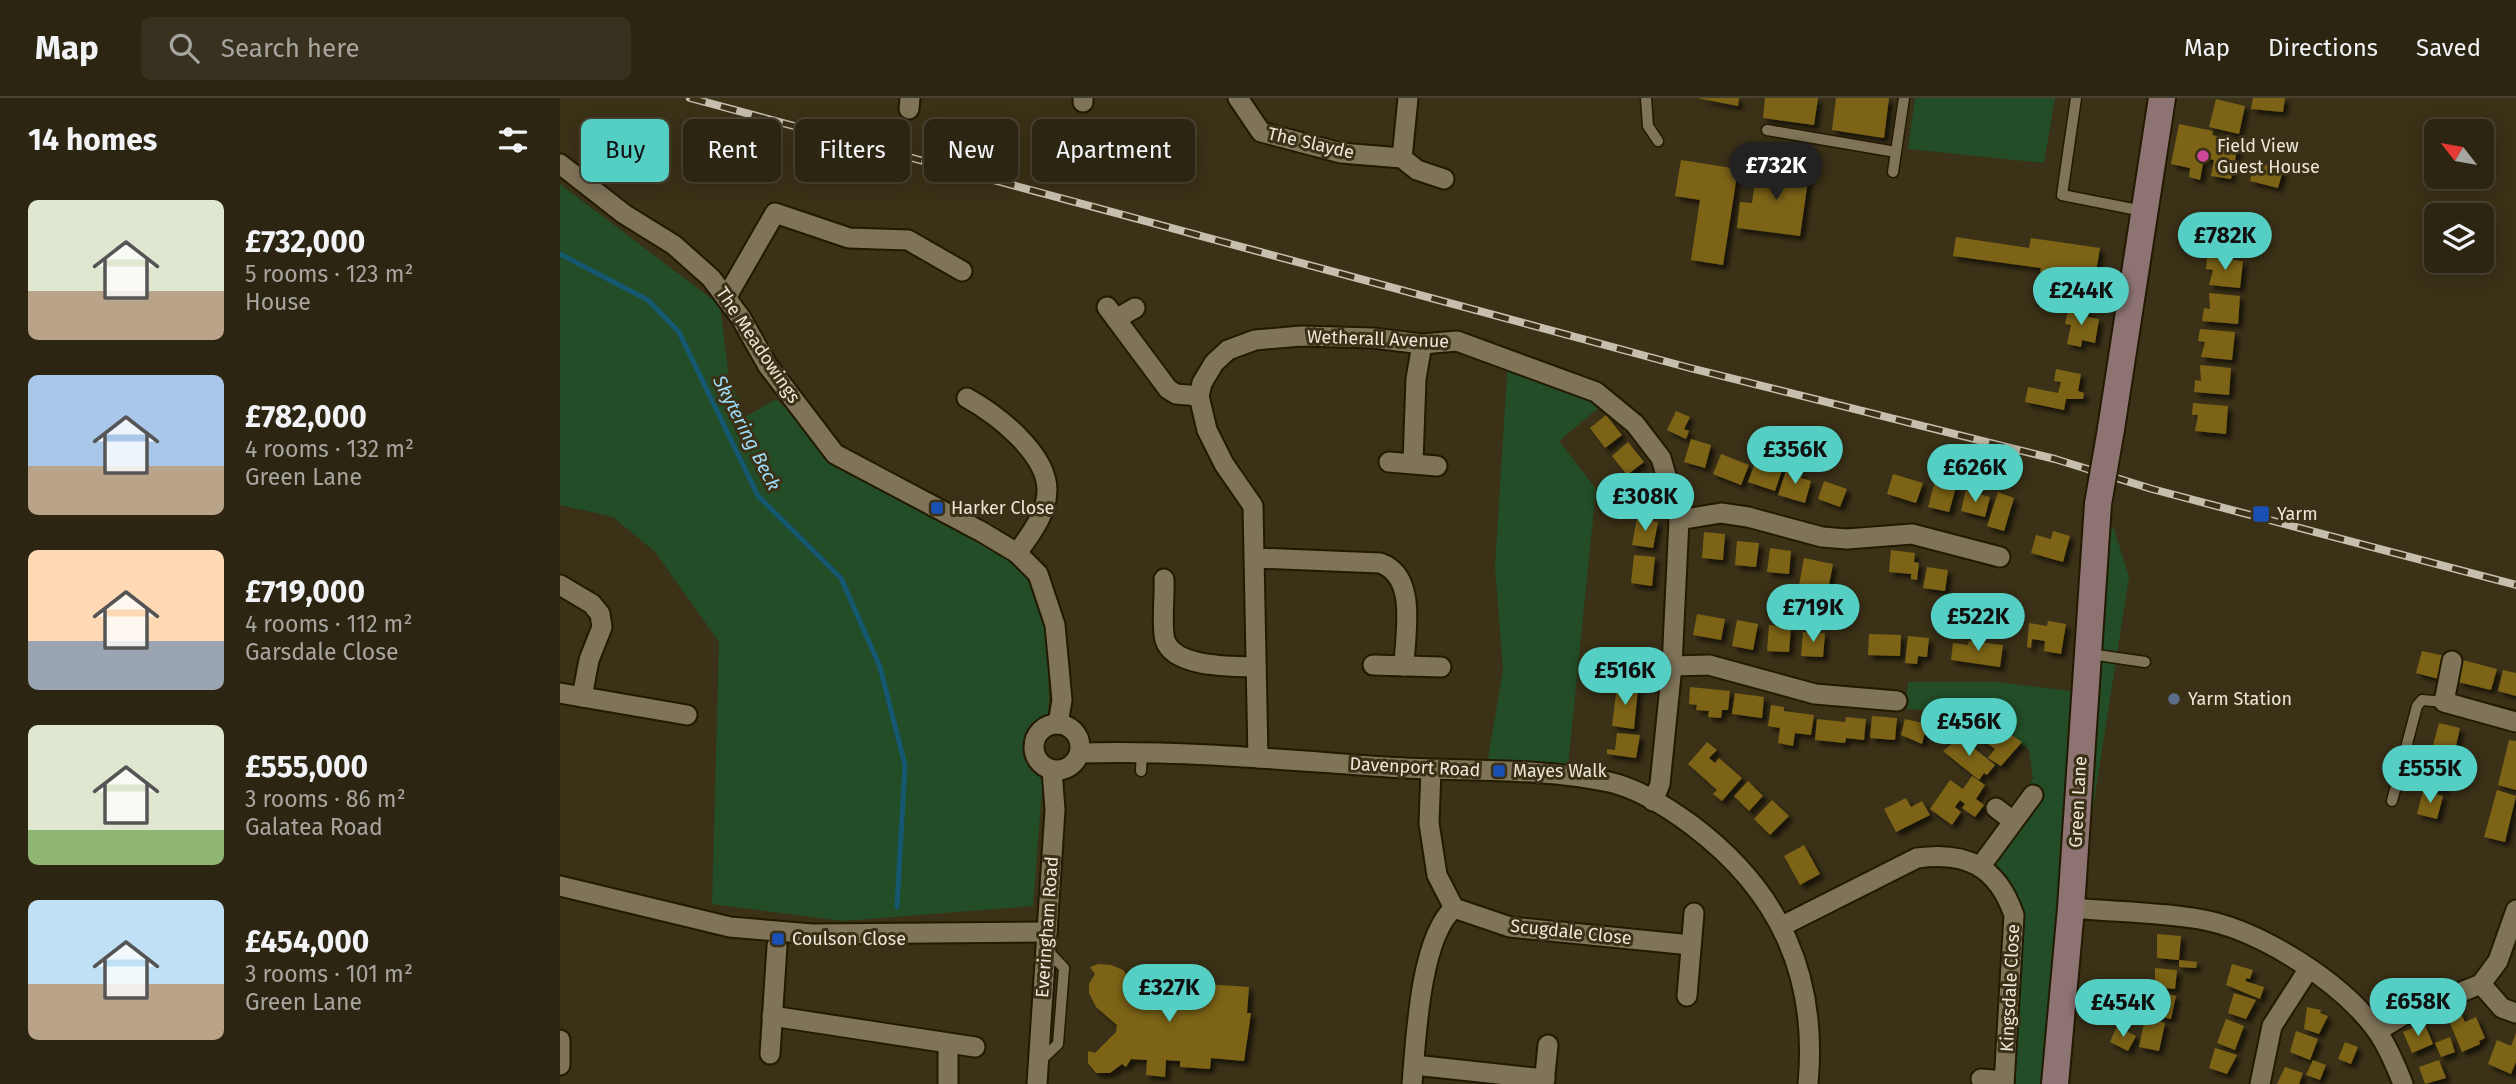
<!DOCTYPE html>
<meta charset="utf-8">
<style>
body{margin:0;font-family:"Fira Sans",sans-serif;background:#38311f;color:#f1f3f6;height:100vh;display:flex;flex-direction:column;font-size:26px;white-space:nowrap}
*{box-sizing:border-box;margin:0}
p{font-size:23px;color:#a6a59f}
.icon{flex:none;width:38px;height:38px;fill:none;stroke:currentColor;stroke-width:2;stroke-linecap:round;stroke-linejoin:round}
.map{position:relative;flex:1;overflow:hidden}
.panel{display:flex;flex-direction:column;background:#2c2511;width:560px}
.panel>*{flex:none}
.top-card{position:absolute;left:21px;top:21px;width:665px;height:63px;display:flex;gap:14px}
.needle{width:46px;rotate:301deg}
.fabs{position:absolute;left:1864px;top:21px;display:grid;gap:14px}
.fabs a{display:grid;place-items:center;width:70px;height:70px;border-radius:10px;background:#2c2511;box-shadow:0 4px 18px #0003,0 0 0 2px #484231;font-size:35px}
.price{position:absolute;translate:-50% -60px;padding:0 16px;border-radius:24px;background:#55cec4;color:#111;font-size:23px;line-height:46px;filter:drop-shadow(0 2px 4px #0008)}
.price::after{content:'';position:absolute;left:50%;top:42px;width:21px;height:16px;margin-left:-10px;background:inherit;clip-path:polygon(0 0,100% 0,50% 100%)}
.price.active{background:#222;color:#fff}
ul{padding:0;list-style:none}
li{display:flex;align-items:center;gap:21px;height:175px;padding:0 28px}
li span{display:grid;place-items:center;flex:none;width:196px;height:140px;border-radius:10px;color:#555}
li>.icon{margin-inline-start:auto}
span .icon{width:84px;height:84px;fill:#fffc;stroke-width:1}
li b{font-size:30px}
h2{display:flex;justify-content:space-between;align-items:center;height:84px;padding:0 28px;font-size:30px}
.tag{padding:0 24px;border-radius:10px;background:#2c2511;box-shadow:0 4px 18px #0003,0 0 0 2px #484231;font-size:24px;line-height:63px}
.tag.active{background:#55cec4;color:#111}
header{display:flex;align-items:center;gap:42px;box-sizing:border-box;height:98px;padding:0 35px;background:#2c2511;border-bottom:2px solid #484231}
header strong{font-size:33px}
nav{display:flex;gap:38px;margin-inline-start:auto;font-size:24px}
.search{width:490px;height:63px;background:#38311f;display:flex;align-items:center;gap:18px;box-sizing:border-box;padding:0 24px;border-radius:10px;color:#a6a59f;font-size:26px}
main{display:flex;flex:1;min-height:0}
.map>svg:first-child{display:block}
.green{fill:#224d27}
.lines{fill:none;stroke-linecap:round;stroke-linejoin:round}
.stream{stroke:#165872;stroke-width:5}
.building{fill:#7d6317;filter:url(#shadow)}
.service-casing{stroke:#221901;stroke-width:13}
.minor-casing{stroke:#221901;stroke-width:23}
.secondary-casing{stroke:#221901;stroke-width:30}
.service{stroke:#7f7358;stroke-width:10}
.minor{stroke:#7f7358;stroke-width:19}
.secondary{stroke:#8e7373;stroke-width:26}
.rail-casing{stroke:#c6bfae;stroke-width:8}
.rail{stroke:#3b3117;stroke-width:5;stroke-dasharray:16;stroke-linecap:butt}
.secondary-bridge-casing{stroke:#221901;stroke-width:30;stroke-linecap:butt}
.secondary-bridge{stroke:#8e7373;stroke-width:26}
.hotel-dot{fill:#d1479c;stroke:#3b3117;stroke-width:2.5}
.transit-dot{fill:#1a4fb4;stroke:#3b3117;stroke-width:2.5}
.service-dot{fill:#5c6f8a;stroke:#3b3117;stroke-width:2.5}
.labels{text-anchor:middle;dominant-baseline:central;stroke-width:6;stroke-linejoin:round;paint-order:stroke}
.street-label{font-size:18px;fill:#ede7d8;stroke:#3b3117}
.poi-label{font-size:18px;fill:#ede7d8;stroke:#3b3117;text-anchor:start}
.water-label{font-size:19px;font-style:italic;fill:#9edcfa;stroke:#3b3117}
</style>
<header>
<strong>Map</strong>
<div class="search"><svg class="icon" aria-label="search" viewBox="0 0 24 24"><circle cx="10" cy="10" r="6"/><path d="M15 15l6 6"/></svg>Search here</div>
<nav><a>Map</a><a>Directions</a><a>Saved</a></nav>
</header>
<main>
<section class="panel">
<h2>14 homes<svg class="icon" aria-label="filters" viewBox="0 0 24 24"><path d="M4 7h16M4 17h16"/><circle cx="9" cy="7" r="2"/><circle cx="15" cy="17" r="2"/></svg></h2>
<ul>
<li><span style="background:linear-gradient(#dfe7d0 65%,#b9a48a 0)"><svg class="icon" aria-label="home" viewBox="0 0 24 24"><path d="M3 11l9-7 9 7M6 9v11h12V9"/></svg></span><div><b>£732,000</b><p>5 rooms · 123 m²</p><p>House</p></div></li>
<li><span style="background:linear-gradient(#a9c7e8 65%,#b9a48a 0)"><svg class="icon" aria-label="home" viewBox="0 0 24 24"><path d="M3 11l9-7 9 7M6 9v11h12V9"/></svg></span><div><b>£782,000</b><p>4 rooms · 132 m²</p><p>Green Lane</p></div></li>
<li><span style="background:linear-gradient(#ffd9b3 65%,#9aa5b1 0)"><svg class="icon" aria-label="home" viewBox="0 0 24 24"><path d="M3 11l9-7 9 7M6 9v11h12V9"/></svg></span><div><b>£719,000</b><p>4 rooms · 112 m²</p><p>Garsdale Close</p></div></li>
<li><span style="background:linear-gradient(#dfe7d0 75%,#8fb573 0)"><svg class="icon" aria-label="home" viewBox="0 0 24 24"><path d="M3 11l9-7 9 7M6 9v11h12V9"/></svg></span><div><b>£555,000</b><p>3 rooms · 86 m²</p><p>Galatea Road</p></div></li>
<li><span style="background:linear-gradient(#bfe0f5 60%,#b9a48a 0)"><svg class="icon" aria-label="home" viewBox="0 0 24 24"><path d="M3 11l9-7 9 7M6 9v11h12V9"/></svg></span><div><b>£454,000</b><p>3 rooms · 101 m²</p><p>Green Lane</p></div></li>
</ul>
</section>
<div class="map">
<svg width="1956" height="986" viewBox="0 0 1956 986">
<defs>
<filter id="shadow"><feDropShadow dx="4.5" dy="4.5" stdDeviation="2" flood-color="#0009"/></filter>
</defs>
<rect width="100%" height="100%" fill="#3b3117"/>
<!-- green -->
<g class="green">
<path d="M1355 0H1495L1484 65 1348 51Z"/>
<path d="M0 86 160 207 169 280 185 319 216 301 268 348 440 453 468 482 487 533 489 601 473 808 283 823 152 806 159 544 95 454 53 419 0 407Z"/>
<path d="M948 261 1048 302 999 343 1036 391 1007 678 926 672 943 572 935 468Z"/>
<path d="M1528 414 1554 431 1569 479 1490 986H1439L1449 829 1428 766 1473 680 1469 652 1420 616 1346 611 1348 584H1438L1511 593Z"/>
</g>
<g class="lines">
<!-- stream -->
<path class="stream" d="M0 156 88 202 119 234 198 398 281 480 320 569 345 667 337 809"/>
</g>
<!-- building -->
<g class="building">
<path d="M1137 0H1179L1178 8Z"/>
<path d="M1205 0H1258L1254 27 1203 20Z"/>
<path d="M1276 0H1329L1324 40 1272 32Z"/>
<path d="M1693 0H1725L1723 14 1691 11Z"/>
<path d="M1656 1 1685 8 1679 36 1649 29Z"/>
<path d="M1619 26 1653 33 1652 37 1679 43 1671 81 1651 78 1654 62 1644 60 1640 82 1629 79 1630 70 1611 66Z"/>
<path d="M1121 62 1178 71 1163 167 1131 162 1140 102 1115 98Z"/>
<path d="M1695 63 1723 72 1718 90 1690 83Z"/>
<path d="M1197 68 1249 75 1240 138 1177 130 1180 104 1192 105Z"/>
<path d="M1396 139 1469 150 1471 140 1540 150 1536 174 1515 170 1512 193 1487 189 1488 183 1479 182 1481 170 1393 158Z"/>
<path d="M1647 159 1683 163 1680 190 1649 187 1653 172 1646 171Z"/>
<path d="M1649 195 1680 198 1678 226 1642 223 1644 210 1650 211Z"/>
<path d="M1515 210 1529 213 1528 219 1539 221 1535 245 1522 242 1521 249 1507 246 1511 227 1505 226 1508 213 1515 214Z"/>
<path d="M1640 231 1675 234 1672 262 1641 259 1645 244 1638 243Z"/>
<path d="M1640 267 1671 270 1669 297 1634 294 1635 282 1641 283Z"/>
<path d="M1496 271 1521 276 1518 293 1524 295 1523 301H1506L1504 312 1465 304 1468 289 1498 295 1501 284 1494 283Z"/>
<path d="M1633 305 1668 308 1666 336 1635 333 1638 317H1632Z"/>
<path d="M1116 313 1130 319 1124 331 1129 333 1126 341 1107 332Z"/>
<path d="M1046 317 1062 337 1045 350 1030 330Z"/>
<path d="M1131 341 1151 347 1145 370 1124 364Z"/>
<path d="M1068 344 1084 364 1067 377 1052 358Z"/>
<path d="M1161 356 1189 367 1181 387 1153 376Z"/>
<path d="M1207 363 1223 369 1215 393 1188 384 1195 365 1206 368Z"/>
<path d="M1227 370 1242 375 1241 380 1251 383 1245 405 1218 397Z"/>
<path d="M1333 376 1363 385 1356 405 1327 396Z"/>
<path d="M1091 381 1099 408 1077 414 1069 387Z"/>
<path d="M1264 383 1287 391 1280 409 1258 401Z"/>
<path d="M1375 383 1396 389 1389 414 1368 409Z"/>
<path d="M1406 392 1430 399 1425 419 1401 413Z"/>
<path d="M1438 394 1454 400 1444 433 1427 428Z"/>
<path d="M1077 420 1098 424 1093 450 1072 447Z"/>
<path d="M1493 433 1510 438 1503 464 1471 455 1476 437 1491 441Z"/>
<path d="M1144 434 1165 436 1163 462 1142 460Z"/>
<path d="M1177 443 1199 445 1196 469 1175 467Z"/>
<path d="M1210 450 1231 453 1229 476 1207 474Z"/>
<path d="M1331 452 1355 455 1354 464 1359 465 1357 482 1351 481V476L1329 474Z"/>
<path d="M1074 457 1095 459 1092 488 1071 485Z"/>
<path d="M1244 460 1273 466 1267 497 1239 487Z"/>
<path d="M1367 469 1388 472 1385 493 1363 490Z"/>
<path d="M1137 516 1165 521 1161 542 1133 537Z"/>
<path d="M1177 522 1198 526 1193 552 1172 548Z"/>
<path d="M1488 523 1506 526 1501 556 1484 553 1485 543 1472 541 1471 550 1467 549 1469 525 1487 528Z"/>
<path d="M1209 527 1231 529 1229 554 1207 553Z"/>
<path d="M1243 534 1265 535 1263 559 1241 558Z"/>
<path d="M1309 536 1341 537 1340 558 1308 557Z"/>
<path d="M1348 538 1369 540 1367 559 1358 558 1357 566 1345 565Z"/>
<path d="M1409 543 1443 547 1440 569 1391 562 1393 545 1408 547Z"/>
<path d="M1862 553 1885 558 1879 581 1856 575Z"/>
<path d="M1055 562 1078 565 1075 587 1052 584Z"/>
<path d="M1903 562 1937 571 1931 592 1898 584Z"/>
<path d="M1943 572 1956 575V598L1938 593Z"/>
<path d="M1057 588 1078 590 1074 631 1052 628Z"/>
<path d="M1130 589 1170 593 1168 612H1162L1161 620 1148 619 1149 613 1136 612 1137 607 1129 606Z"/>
<path d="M1175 595 1204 599 1202 620 1172 616Z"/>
<path d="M1211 607 1224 609V613L1254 617 1251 637 1235 635 1233 648 1218 645 1220 630 1208 628Z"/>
<path d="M1312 618 1337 620 1335 642 1310 640Z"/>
<path d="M1286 619 1306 621 1304 642 1286 640 1285 645 1255 642 1257 621 1285 624Z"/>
<path d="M1425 619 1462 644 1441 668 1428 660 1435 651 1416 638Z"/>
<path d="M1345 621 1367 626 1362 646 1341 637Z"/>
<path d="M1879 625 1900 630 1895 652 1873 647Z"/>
<path d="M1057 635 1080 637 1076 660 1047 656V651L1055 652Z"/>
<path d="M1400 639 1435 667 1427 677 1424 675 1419 682 1383 653Z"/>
<path d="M1949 642 1956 643V692L1938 687Z"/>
<path d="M1147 644 1157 652 1149 660 1155 665 1159 660 1182 680 1162 703 1153 696 1157 692 1128 666Z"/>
<path d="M1872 654 1893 659 1884 693 1864 688Z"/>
<path d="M1412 678 1425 687 1416 701 1424 707 1415 719 1402 710 1405 706 1400 702 1395 709 1401 714 1392 727 1370 711 1390 682 1403 691Z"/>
<path d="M1188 683 1203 698 1189 713 1174 698Z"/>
<path d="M1937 692 1956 698 1945 744 1924 739Z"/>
<path d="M1863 693 1883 698 1877 721 1857 716Z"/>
<path d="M1346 700 1351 709 1362 703 1370 717 1336 734 1324 711Z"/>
<path d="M1212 702 1229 718 1210 737 1194 721Z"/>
<path d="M1244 747 1260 776 1240 787 1224 758Z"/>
<path d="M1597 836 1621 838 1619 862 1597 860Z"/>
<path d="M1619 862 1637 864 1636 870 1619 869Z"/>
<path d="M538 866 551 867 563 872 573 884 577 896 594 897V893L631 895V885L689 889 687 915H691L684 963 651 960 650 971 620 969V963L606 962 605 979 586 977 587 962 571 961 566 969 562 966 550 975H536L528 965V953L535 955 556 934 557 927 536 909 529 895V886L535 876 530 869Z"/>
<path d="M1672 866 1693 872 1690 881 1687 880 1685 883 1704 889 1700 901 1666 887Z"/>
<path d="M1595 870 1617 872 1615 891 1595 889Z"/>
<path d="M1592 893 1616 898 1611 921 1588 916Z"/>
<path d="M1674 895 1696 902 1686 921 1668 915Z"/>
<path d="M1747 909 1761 912 1760 915 1768 918 1759 936 1744 931Z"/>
<path d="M1899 911 1905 924 1916 919 1925 940 1919 943 1920 946 1902 954 1886 916Z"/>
<path d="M1585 920 1605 925 1599 953 1579 949Z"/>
<path d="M1666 921 1684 928 1675 952 1657 945Z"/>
<path d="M1864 925 1873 946 1852 955 1843 934Z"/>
<path d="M1557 928 1576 938 1568 953 1550 944Z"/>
<path d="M1736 933 1758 941 1750 962 1730 954Z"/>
<path d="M1956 935V964L1951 976 1928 966 1937 942 1951 948Z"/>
<path d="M1890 939 1895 954 1881 959 1875 945Z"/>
<path d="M1785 944 1798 949 1791 966 1778 961Z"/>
<path d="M1655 950 1677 957 1667 976 1649 970Z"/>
<path d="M1753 962 1766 967 1760 982 1746 977Z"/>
<path d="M1879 962 1886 980 1865 986 1859 969Z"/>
<path d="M1725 969 1743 975 1739 986H1717Z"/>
</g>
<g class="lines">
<!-- service casing -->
<g class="service-casing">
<g id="service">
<path d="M1086 0 1088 28 1098 43"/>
<path d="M1516 0 1502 97 1583 113"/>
<path d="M1207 32 1336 54"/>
<path d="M1333 74 1344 0"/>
<path d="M1530 556 1585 564"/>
<path d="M581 673 582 653"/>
<path d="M1832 703 1857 608 1862 602 1884 604"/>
<path d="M480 963 498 946 504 870 487 852"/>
</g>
</g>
<!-- minor casing -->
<g class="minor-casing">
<g id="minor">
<path d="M678 0 701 34 781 55 842 60 857 72 884 81"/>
<path d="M523 4V0"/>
<path d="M349 11 350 0"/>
<path d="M842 60 848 0"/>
<path d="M0 66 64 116 114 147 151 180 181 220 208 268 275 356 422 434 457 455 478 476 495 527 502 602 498 626"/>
<path d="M166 200 215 115 289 140 348 142 402 173"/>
<path d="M547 209 608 291 616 296 639 298"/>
<path d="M556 221 575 210"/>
<path d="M407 300C436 316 487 355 487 392 487 416 470 437 457 455"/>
<path d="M829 364 877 368"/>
<path d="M853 364 856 281 862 246"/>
<path d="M1119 422 1161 415 1188 419 1262 439 1287 441 1352 436 1440 459"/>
<path d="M695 460 820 465C858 478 845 535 844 568"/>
<path d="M604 481C605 497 601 528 605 542 614 570 672 568 694 569"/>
<path d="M0 487 32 506 40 516 42 529 29 562 22 599"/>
<path d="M1892 563 1884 604 1956 624"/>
<path d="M813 567 881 569"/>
<path d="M1112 568 1149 567 1255 596 1337 603"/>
<path d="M0 595 127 617"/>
<circle cx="497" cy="649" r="23"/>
<path d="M520 655C623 652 725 662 827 669 901 674 977 669 1049 684 1078 690 1110 711 1133 728 1220 794 1258 878 1248 986"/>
<path d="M698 660 693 408 664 366 647 332 639 298 642 285 654 265 668 252 695 242 741 238 813 240 862 246 897 243 1036 294 1075 326 1101 360 1119 422 1112 568 1100 686 1093 703"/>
<path d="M871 672 869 725 877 777 894 810 950 829 1131 847"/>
<path d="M1436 710 1453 723"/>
<path d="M1420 769 1473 697"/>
<path d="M0 788 170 829 252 836 487 834"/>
<path d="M1511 810C1554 814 1597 814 1639 821 1699 831 1782 884 1817 933 1828 949 1836 968 1843 986"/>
<path d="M1222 828 1357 760C1406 753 1437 768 1454 817L1444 986"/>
<path d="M1921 886 1942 910 1956 915"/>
<path d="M1127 898 1134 815"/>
<path d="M212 918 415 949"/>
<path d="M1817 933 1844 917 1921 886 1938 863 1956 812"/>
<path d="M0 942V967"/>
<path d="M210 956 217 848"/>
<path d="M854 967 985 981"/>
<path d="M1421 981 1444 983"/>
<path d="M388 986V947"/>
<path d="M477 986 495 712 492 672"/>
<path d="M852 986C856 940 860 840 894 810"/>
<path d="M984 986 988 947"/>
<path d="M1700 986 1712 928 1748 872"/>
</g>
</g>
<!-- secondary casing -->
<g class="secondary-casing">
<g id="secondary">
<path d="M1551 331 1602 0"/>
<path d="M1495 986 1511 810 1538 406"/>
</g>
</g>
<!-- service -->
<use href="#service" class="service"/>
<!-- minor -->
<use href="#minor" class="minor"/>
<!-- secondary -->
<use href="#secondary" class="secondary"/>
<!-- rail casing -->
<g class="rail-casing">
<path id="rail" d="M130 0 1130 270 1495 361 1592 391 1956 487"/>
</g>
<!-- rail -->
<use href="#rail" class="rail"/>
<!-- secondary-bridge casing -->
<g class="secondary-bridge-casing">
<path id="secondary-bridge" d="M1538 406 1551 331"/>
</g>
<!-- secondary-bridge -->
<use href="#secondary-bridge" class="secondary-bridge"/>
</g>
<!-- markers -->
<circle class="hotel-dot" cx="1643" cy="58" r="7"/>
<g class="transit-dot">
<rect x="370" y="403" width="14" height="14" rx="3.5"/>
<rect x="1692" y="407" width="18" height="18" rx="3.5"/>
<rect x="932" y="666" width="14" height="14" rx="3.5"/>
<rect x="211" y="834" width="14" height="14" rx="3.5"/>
</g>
<circle class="service-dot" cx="1614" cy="601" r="7"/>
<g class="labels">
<!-- street labels -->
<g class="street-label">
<text transform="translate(751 45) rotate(13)">The Slayde</text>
<text transform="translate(818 241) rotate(2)">Wetherall Avenue</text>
<text transform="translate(198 247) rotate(56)">The Meadowings</text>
<text transform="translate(855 669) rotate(3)">Davenport Road</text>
<text transform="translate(1518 704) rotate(-87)">Green Lane</text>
<text transform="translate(487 829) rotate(-86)">Everingham Road</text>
<text transform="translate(1011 834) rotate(6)">Scugdale Close</text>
<text transform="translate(1450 890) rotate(-87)">Kingsdale Close</text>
</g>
<!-- poi labels -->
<g class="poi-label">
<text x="1657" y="48">Field View<tspan x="1657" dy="21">Guest House</tspan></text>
<text x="391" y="410">Harker Close</text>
<text x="1717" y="416">Yarm</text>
<text x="1628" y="601">Yarm Station</text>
<text x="953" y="673">Mayes Walk</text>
<text x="232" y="841">Coulson Close</text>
</g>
<!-- water labels -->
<g class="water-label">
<text transform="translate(187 335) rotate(63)">Skytering Beck</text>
</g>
</g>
</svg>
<div class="fabs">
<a><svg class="needle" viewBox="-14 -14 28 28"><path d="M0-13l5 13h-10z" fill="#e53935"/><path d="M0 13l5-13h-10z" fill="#a6a59f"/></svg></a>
<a><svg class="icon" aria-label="layers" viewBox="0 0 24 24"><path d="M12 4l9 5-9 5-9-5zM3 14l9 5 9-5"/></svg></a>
</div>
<b class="price active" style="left:1216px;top:104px">£732K</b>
<b class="price" style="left:1665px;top:174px">£782K</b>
<b class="price" style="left:1521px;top:229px">£244K</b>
<b class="price" style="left:1235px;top:388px">£356K</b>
<b class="price" style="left:1415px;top:406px">£626K</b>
<b class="price" style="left:1085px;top:435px">£308K</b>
<b class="price" style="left:1253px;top:546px">£719K</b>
<b class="price" style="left:1418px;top:555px">£522K</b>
<b class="price" style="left:1065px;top:609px">£516K</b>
<b class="price" style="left:1409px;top:660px">£456K</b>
<b class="price" style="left:1870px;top:707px">£555K</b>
<b class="price" style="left:609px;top:926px">£327K</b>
<b class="price" style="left:1858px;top:940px">£658K</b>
<b class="price" style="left:1563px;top:941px">£454K</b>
<div class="top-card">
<a class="tag active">Buy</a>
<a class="tag">Rent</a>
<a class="tag">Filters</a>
<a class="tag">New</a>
<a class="tag">Apartment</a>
</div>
</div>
</main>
